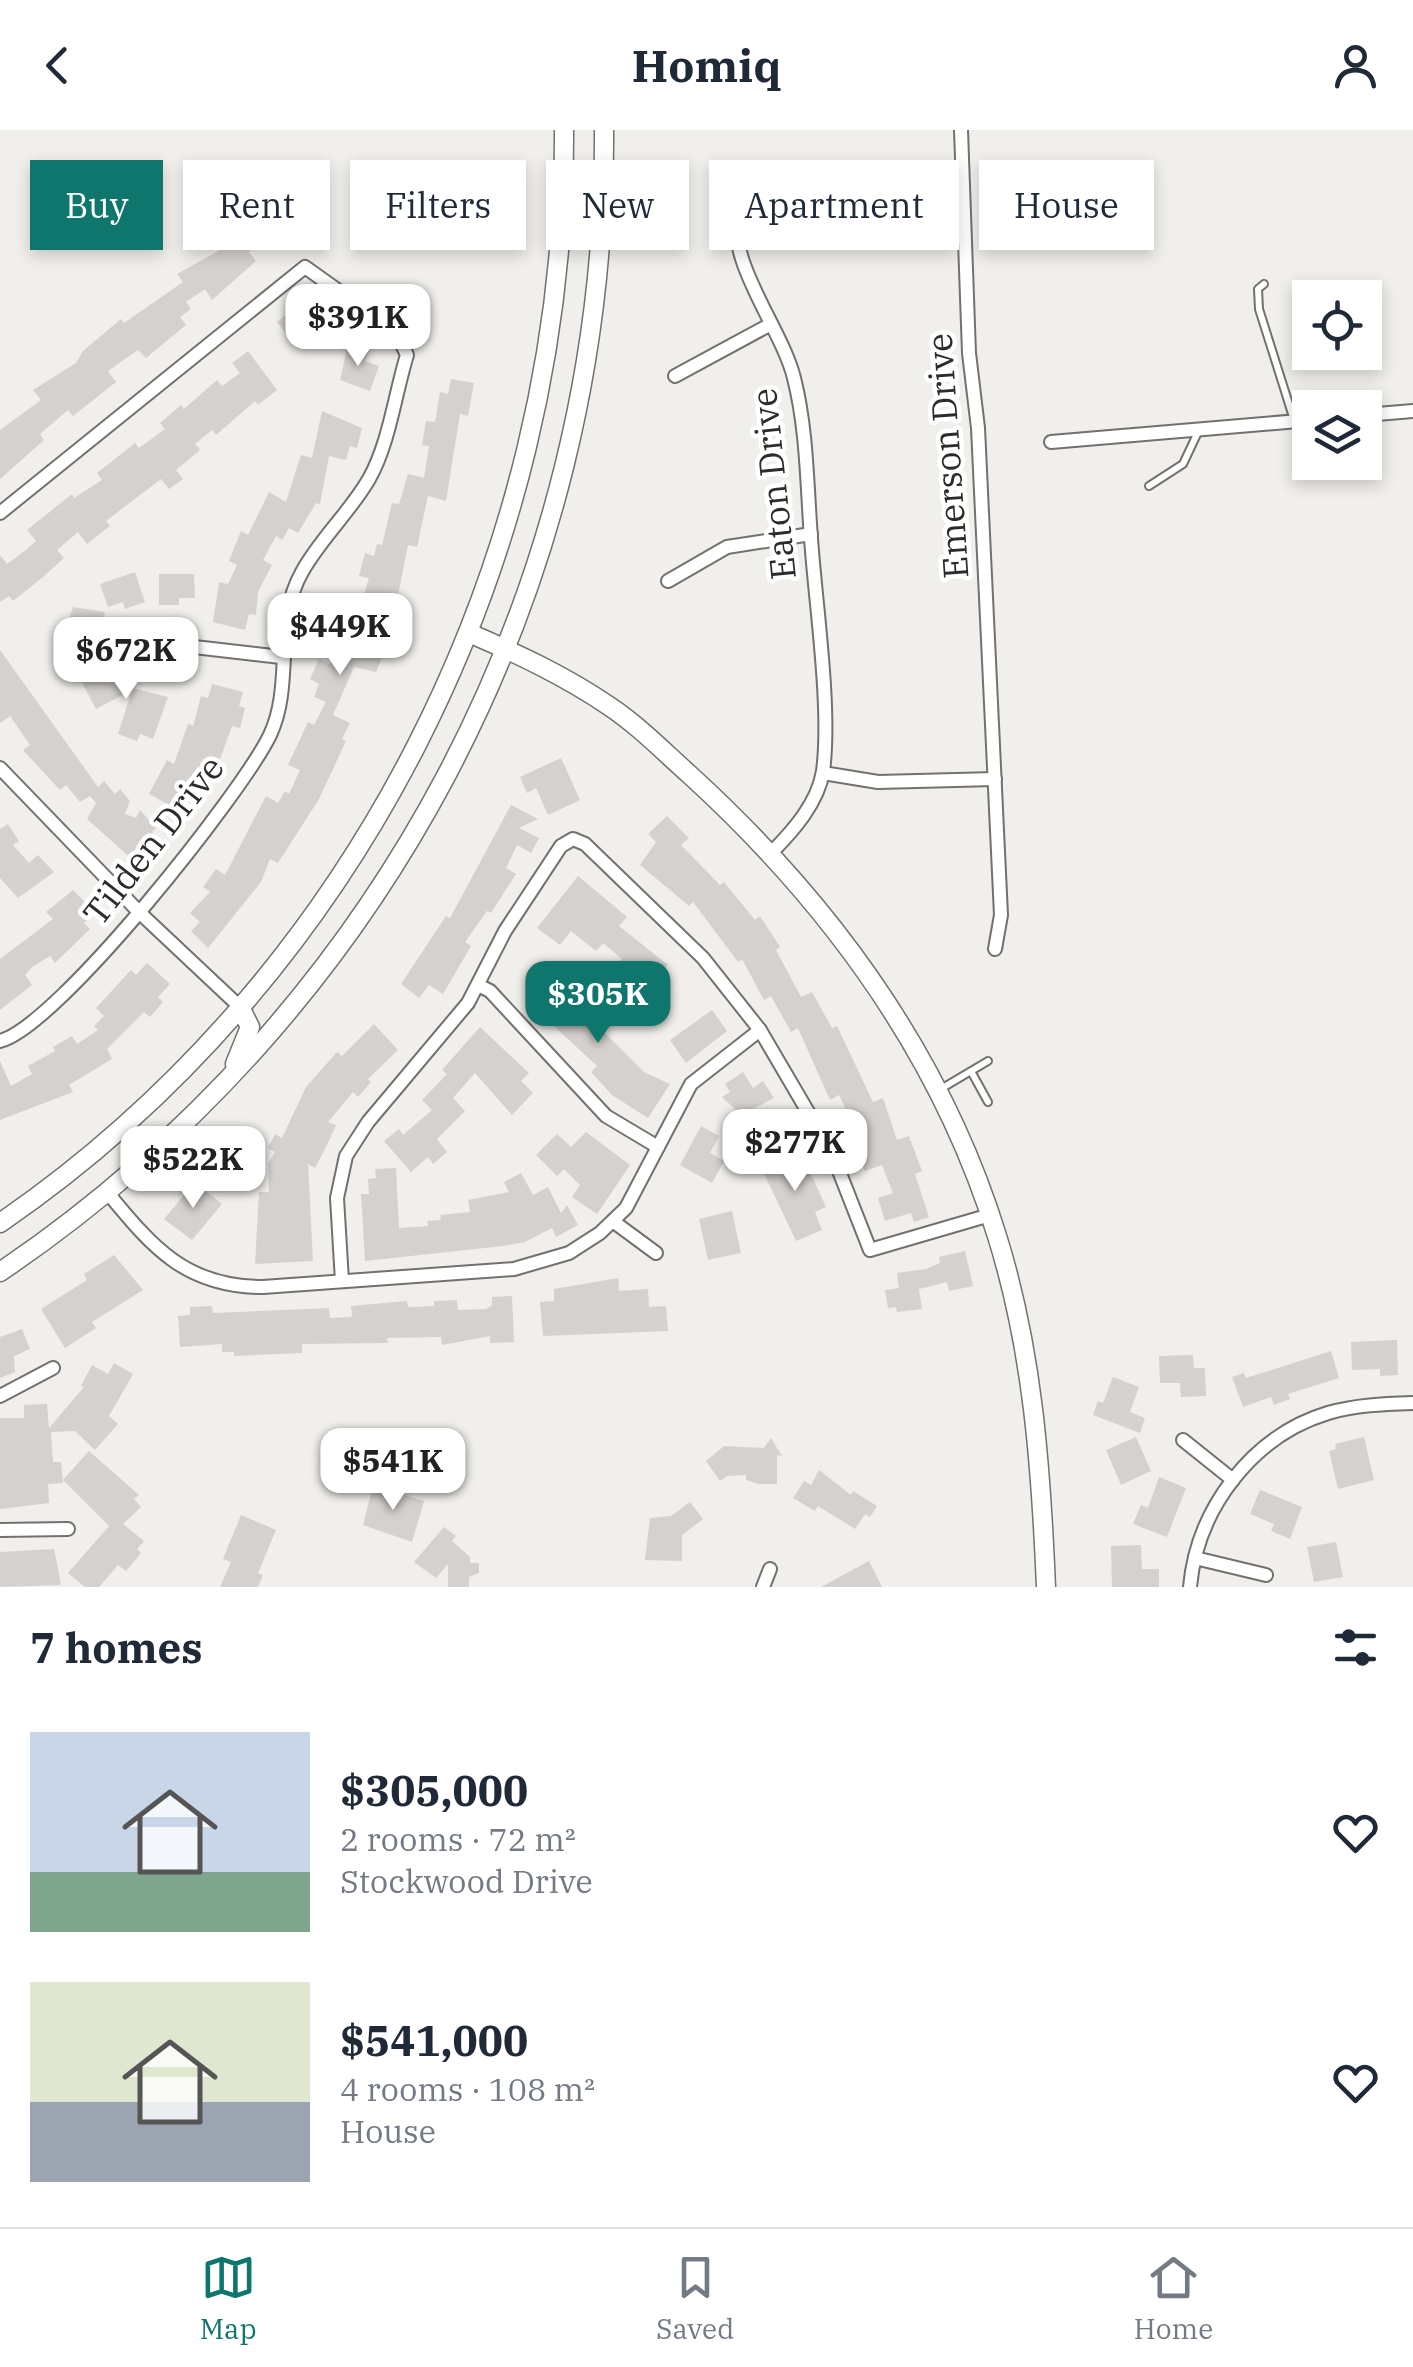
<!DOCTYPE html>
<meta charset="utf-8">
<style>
body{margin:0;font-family:"IBM Plex Serif",serif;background:#f6f6f7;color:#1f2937;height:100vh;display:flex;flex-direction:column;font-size:38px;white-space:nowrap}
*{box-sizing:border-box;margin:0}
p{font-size:32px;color:#747a83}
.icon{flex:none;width:55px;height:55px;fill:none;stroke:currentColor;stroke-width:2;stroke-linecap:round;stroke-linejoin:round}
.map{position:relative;height:1457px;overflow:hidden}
.details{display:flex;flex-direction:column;background:#fff;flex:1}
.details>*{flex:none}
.banner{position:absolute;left:30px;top:30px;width:1355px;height:90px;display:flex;gap:20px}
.buttons{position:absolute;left:1292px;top:150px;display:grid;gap:20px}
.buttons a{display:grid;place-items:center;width:90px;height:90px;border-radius:0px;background:#fff;box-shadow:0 5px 15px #0003;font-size:50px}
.price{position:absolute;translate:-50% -85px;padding:0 22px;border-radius:20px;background:#fff;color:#222;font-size:32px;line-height:65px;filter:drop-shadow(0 2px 5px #0008)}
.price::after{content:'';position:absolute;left:50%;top:60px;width:30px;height:22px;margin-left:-15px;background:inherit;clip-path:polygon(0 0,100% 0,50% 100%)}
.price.active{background:#0f766e;color:#fff}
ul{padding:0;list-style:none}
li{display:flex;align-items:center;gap:30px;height:250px;padding:0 30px}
li span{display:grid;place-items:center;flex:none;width:280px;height:200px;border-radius:0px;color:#555}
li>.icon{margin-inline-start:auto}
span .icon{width:120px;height:120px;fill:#fffc;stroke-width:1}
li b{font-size:42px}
h2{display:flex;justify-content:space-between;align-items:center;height:120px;padding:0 30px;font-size:42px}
.tag{padding:0 35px;border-radius:0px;background:#fff;box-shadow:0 5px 15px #0003;font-size:35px;line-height:90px}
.tag.active{background:#0f766e;color:#fff}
header{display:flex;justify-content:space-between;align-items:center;height:130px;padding:0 30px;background:#fff;font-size:45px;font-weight:700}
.tab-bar{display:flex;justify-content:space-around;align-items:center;height:140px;border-top:2px solid #e0e1e3;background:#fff;font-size:28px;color:#747a83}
.tab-bar a{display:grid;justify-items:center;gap:5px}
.tab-bar .active{color:#0f766e}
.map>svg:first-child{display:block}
.building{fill:#d4d1ce}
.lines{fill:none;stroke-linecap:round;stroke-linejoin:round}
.lane-casing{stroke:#73706d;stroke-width:10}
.street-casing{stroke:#73706d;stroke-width:16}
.secondary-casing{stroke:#73706d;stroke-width:21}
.lane{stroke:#fff;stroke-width:6}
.street{stroke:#fff;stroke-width:12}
.secondary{stroke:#fff;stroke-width:18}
.labels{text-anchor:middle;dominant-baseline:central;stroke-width:9;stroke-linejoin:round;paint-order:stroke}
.street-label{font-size:35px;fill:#2c2b29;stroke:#fff}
</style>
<header><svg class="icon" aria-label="back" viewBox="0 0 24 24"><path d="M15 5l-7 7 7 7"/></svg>Homiq<svg class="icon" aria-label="person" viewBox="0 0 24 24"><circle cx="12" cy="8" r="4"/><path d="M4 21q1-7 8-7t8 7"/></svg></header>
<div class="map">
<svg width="1413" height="1457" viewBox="0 0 1413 1457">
<rect width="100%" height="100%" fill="#f1efeb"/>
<!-- building -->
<g class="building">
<path d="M239 87 260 112 249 122 256 131 212 170 205 159 186 172 191 179 180 187 186 195 146 228 138 220 108 241 116 252 73 286 68 280 40 304 44 310 0 349V300L41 270 33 260 76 233 83 221 121 189 124 193 183 152 177 144 218 121 221 116 214 108Z"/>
<path d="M295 177 305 190 313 184 326 201 297 218 277 192Z"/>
<path d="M348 214 369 221 365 231 379 236 370 261 340 250Z"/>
<path d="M248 221 277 260 258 275 255 271 216 305 212 300 195 314 200 320 176 340 183 349 169 359 161 349 106 391 110 396 87 414 78 402 57 420 64 428 43 447 13 471 9 466 0 472V425L7 434 26 420 36 411 27 400 72 364 74 368 102 350 97 343 135 313 139 318 165 299 160 293 181 275 184 279 217 250 222 256 240 243 232 233Z"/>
<path d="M451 249 474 253 468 286 460 284 446 371 428 366 417 417 408 415 397 471 407 474 398 504 393 502 376 542 354 537 333 585 350 593 342 609 346 611 319 669 278 733 270 729 261 752 208 818 191 801 200 792 190 783 210 762 203 757 216 739 225 745 266 666 278 673 285 661 289 664 300 640 288 635 308 592 314 595 326 572 314 567 319 554 310 549 319 529 330 534 341 507 355 513 369 479 360 476 369 448 359 446 365 423 374 426 377 414 382 415 392 373 399 374 408 344 424 348 429 316 422 315 426 291 435 292 440 262 448 264Z"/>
<path d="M322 281 362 298 357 318 350 316 346 330 329 326 320 374 316 373 298 403 289 398 282 410 276 406 263 430 272 435 258 462 256 485 249 484 245 500 213 492 219 452 228 454 237 435 229 431 241 401 248 405 269 362 286 372 301 325 312 328Z"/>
<path d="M135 442 145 472 125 479 123 472 108 477 100 454Z"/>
<path d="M159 444H194L195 468H179V475H159Z"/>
<path d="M73 477 105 482 102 498 109 499 105 519 62 512Z"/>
<path d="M0 520 98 657 104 651 115 664 120 659 130 671 125 684 136 688 140 680 156 698 152 702 165 716 142 738 87 689 96 673 90 666 80 672 66 655 60 660 23 620 30 615 10 586 0 593Z"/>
<path d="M108 532 120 555 168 567 153 609 140 604 137 611 118 604 132 560 96 579 79 547Z"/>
<path d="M212 554 243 562 239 576 245 578 240 598 232 596 216 640 211 639 195 670 189 666 181 681 149 664 167 630 174 634 188 594 193 596 201 566 208 568Z"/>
<path d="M561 628 580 670 548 685 536 658 527 663 520 647Z"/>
<path d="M511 675 538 689 519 698 539 708 531 723 517 715 506 738 516 744 491 783 487 781 465 812 471 816 443 864 429 855 419 868 401 854 446 786 450 788Z"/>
<path d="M667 686 689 708 681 715 720 755 724 752 755 790 760 786 780 817 776 820 801 867 812 862 832 898 837 896 873 972 883 968 897 1010 909 1006 922 1041 915 1044 929 1087 914 1092 911 1083 885 1091 878 1068 893 1063 882 1035 865 1041 849 1004 854 1002 847 982 839 965 830 970 798 898 791 902 771 866 764 870 742 829 738 832 693 772 689 776 640 735 656 712 648 704Z"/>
<path d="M8 694 19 711 13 715 29 733 38 725 54 742 18 768 0 748V699Z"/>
<path d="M578 746 627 787 619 796 668 835 644 860 617 834 622 829 603 813 596 821 571 801 560 815 537 798Z"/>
<path d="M73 760 95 782 84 793 90 799 55 833 50 826 32 837 25 845 32 855 0 880V829L53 789 46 782Z"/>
<path d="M147 833 170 854 158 867 163 872 150 887 144 882 107 919 112 929 69 955 73 962 0 990V931L11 956 32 944 28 936 55 921 53 917 72 906 77 914 98 900 94 896 104 886 96 878 131 840 136 845Z"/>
<path d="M557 840 572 855 568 859 605 897 602 900 644 942 670 954 648 988 612 965 591 942 597 936 527 871Z"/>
<path d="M712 880 727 901 686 933 670 910Z"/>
<path d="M374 894 398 920 368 949 371 952 358 967 353 962 328 992 336 995 327 1015 315 1038 308 1034 313 1131 255 1134 259 1062H269L268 1034 275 1022 268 1018 275 1004 282 1008 306 957 337 922 342 926Z"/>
<path d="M480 897 529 943 521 951 533 963 512 985 475 943 453 968 465 981 437 1009 447 1022 433 1034 428 1027 411 1042 384 1011 399 999 403 1005 432 980 422 970 447 944 442 940Z"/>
<path d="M743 942 753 958 763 951 774 968 741 985 722 967 730 962 725 954Z"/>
<path d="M701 996 719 1006 710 1023 724 1031 712 1053 680 1035Z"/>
<path d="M586 1002 630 1035 597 1084 572 1067 580 1055 564 1039 557 1046 536 1025 557 1004 571 1017Z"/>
<path d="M786 1023 790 1033 803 1027 826 1077 815 1082 822 1100 796 1111 760 1035Z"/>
<path d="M396 1038 399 1098 428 1096 427 1091 441 1090 440 1085 470 1082 468 1070 509 1062 504 1052 521 1043 533 1065 548 1057 561 1083 567 1075 578 1095 556 1107 552 1098 525 1112 503 1116 365 1131 361 1064H369L368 1049 376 1048 375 1039Z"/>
<path d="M195 1052 222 1074 192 1110 164 1089Z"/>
<path d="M732 1081 741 1123 708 1130 699 1089Z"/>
<path d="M965 1121 973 1156 949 1161 947 1152 919 1159 922 1179 897 1182 896 1177 888 1178 885 1160 899 1158 897 1143 926 1139 940 1133 939 1127Z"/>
<path d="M114 1125 143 1160 92 1192 96 1198 65 1218 41 1179 87 1150 84 1144Z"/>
<path d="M618 1148 619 1161 648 1159 649 1177 666 1176 668 1201 543 1206 540 1172 554 1171V1159Z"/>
<path d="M512 1166 514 1212 490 1213V1206L442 1215 441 1207 387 1208 388 1213 302 1214V1223L234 1226V1222H222V1214L180 1217 178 1186 190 1185V1177L212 1176 213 1183 329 1178 330 1188 352 1187 351 1176 407 1171 408 1177 434 1176V1171L457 1170 458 1180 486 1179 492 1175V1167Z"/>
<path d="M22 1199 30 1219 14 1226 15 1242 0 1248V1207Z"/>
<path d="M1397 1210 1398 1245 1380 1246V1239L1352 1240 1351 1212Z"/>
<path d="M1331 1221 1339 1248 1288 1264 1290 1269 1274 1275 1271 1267 1243 1277 1232 1247 1244 1243 1246 1248Z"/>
<path d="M1193 1225 1194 1238H1205L1206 1266 1181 1267 1180 1253H1160L1159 1226Z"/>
<path d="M114 1233 133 1244 109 1286 118 1294 95 1320 75 1301 51 1302 53 1332H61L63 1353 48 1354 49 1373 0 1379V1288H24V1275L47 1274 49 1298 84 1257 81 1256 92 1235 108 1244Z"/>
<path d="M1113 1247 1139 1257 1130 1282 1145 1288 1140 1303 1093 1285 1098 1271 1103 1273Z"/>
<path d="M1136 1307 1151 1341 1121 1355 1106 1320Z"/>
<path d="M1364 1307 1374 1350 1338 1359 1329 1321 1336 1319 1335 1314Z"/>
<path d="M771 1308 782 1326 777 1325V1354H759L746 1350V1345L727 1346 720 1351 706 1331 724 1316 764 1318Z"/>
<path d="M89 1321 139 1365 134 1369 141 1377 123 1394 144 1411 137 1419 141 1423 126 1441 118 1435 99 1457H85L68 1443 109 1396 63 1350Z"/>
<path d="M819 1340 851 1365 853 1361 877 1376 870 1387 865 1384 855 1399 818 1376 815 1381 793 1368 804 1351 811 1355Z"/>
<path d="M1159 1347 1186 1358 1167 1407 1133 1394 1141 1375 1148 1378Z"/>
<path d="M373 1356 424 1371 412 1412 363 1395Z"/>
<path d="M1260 1360 1302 1377 1290 1409 1271 1401 1274 1394 1250 1384Z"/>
<path d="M690 1372 703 1389 682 1405V1431L645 1430 650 1388 671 1386Z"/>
<path d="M241 1385 276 1400 258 1443 263 1445 258 1457H220L231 1432 223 1429Z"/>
<path d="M444 1397 456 1406 452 1411 470 1427V1433H479V1443L469 1447V1457H448V1434L436 1448 414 1432Z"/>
<path d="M1336 1412 1343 1447 1314 1452 1307 1417Z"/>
<path d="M1141 1415 1142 1439H1159V1457H1112L1111 1416Z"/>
<path d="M54 1419 61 1455 0 1457V1422Z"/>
<path d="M869 1431 882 1457H821Z"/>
</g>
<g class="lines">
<!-- lane casing -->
<g class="lane-casing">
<g id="lane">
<path d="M1264 154 1258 159 1259 179 1294 290"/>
<path d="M1149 356 1183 334 1199 300"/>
<path d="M972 943 988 972"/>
<path d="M939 960 988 931"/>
</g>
</g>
<!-- street casing -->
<g class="street-casing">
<g id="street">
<path d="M961 0 969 223 978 298 1001 785 995 819"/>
<path d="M675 246 771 194"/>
<path d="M1365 285 1413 281"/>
<path d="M1051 312 1310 290"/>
<path d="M0 383 305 137 396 202 407 225C395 264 389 314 369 349 350 382 320 409 302 442 273 493 294 554 270 605 242 663 57 897 0 911"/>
<path d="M668 451 727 417 811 404"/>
<path d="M151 512 281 527"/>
<path d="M0 638 140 783 240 877"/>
<path d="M823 643 878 652 995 649"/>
<path d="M771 723C793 701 818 673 823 641 831 581 817 484 812 421 807 365 808 303 794 248 781 196 725 132 738 77L747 73 961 67"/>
<path d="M478 855 490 861 606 986 658 1017"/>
<path d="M107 1062C153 1118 186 1157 263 1157L514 1139 569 1123 600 1103 626 1078 691 954 760 900"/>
<path d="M614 1092 656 1123"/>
<path d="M342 1151 337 1068 346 1026 368 992 468 873 505 801 561 716 573 709 585 714 703 828 760 900 832 1023 870 1120 990 1085"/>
<path d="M0 1266 53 1238"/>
<path d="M1183 1310 1233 1350"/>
<path d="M0 1400 68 1399"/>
<path d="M1195 1428 1266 1445"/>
<path d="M763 1457 770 1439"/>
<path d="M1190 1457C1197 1379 1252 1306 1328 1283 1355 1275 1384 1274 1413 1273"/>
</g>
</g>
<!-- secondary casing -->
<g class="secondary-casing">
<g id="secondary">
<path d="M469 503C518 524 565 546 609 576 639 596 663 621 690 645 829 772 941 924 997 1106 1033 1221 1041 1338 1046 1457"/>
<path d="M235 934 250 897 240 877"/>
<path d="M0 1093C356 849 566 429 564 0"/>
<path d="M0 1142C380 885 607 459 604 0"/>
</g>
</g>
<!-- lane -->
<use href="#lane" class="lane"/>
<!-- street -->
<use href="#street" class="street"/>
<!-- secondary -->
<use href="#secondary" class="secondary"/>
</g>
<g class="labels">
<!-- street labels -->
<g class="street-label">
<text transform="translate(947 326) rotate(-94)">Emerson Drive</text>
<text transform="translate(773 354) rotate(-96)">Eaton Drive</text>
<text transform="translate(153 710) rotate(-52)">Tilden Drive</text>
</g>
</g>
</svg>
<div class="buttons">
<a><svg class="icon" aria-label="locate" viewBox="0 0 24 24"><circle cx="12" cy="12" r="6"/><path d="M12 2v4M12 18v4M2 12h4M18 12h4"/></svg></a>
<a><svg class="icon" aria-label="layers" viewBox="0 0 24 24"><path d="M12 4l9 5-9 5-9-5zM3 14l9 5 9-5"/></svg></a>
</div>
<b class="price" style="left:358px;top:239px">$391K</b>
<b class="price" style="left:340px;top:548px">$449K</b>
<b class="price" style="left:126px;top:572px">$672K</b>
<b class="price active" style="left:598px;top:916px">$305K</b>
<b class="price" style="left:795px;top:1064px">$277K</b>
<b class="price" style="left:193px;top:1081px">$522K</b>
<b class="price" style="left:393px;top:1383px">$541K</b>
<div class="banner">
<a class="tag active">Buy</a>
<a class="tag">Rent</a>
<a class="tag">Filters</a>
<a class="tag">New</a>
<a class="tag">Apartment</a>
<a class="tag">House</a>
</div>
</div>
<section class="details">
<h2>7 homes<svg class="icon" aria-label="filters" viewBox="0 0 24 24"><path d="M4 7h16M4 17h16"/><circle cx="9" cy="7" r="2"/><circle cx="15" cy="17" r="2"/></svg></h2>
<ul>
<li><span style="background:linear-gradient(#c9d6e8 70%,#7fa58c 0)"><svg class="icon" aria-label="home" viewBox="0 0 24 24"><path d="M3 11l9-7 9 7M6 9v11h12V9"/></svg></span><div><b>$305,000</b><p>2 rooms · 72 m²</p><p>Stockwood Drive</p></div><svg class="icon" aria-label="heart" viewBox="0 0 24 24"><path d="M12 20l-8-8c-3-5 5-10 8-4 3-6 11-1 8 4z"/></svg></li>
<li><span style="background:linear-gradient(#dfe7d0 60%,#9aa5b1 0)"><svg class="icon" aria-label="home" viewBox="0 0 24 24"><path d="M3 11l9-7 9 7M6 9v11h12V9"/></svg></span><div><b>$541,000</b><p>4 rooms · 108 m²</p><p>House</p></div><svg class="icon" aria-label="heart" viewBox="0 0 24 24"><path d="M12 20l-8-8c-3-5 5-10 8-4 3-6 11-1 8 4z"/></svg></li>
</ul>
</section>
<nav class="tab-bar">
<a class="active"><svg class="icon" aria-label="map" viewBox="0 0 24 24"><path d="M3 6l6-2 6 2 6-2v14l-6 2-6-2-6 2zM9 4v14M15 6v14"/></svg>Map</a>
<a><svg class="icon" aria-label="saved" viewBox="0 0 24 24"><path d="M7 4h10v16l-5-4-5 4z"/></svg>Saved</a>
<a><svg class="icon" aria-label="home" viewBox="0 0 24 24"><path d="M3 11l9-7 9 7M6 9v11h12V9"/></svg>Home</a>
</nav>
